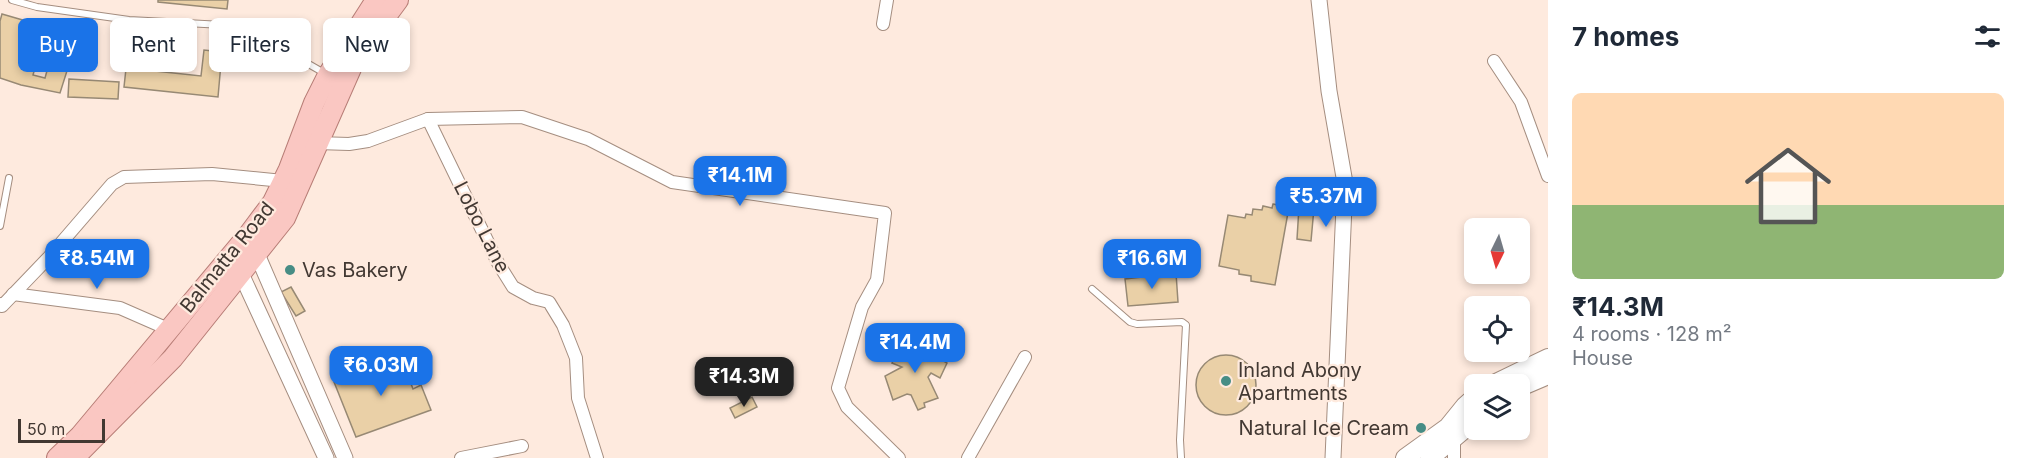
<!DOCTYPE html>
<meta charset="utf-8">
<style>
body{margin:0;font-family:Inter,sans-serif;background:#f2f2f3;color:#1f2937;height:100vh;display:flex;flex-direction:column;font-size:22px;white-space:nowrap}
*{box-sizing:border-box;margin:0}
p{font-size:20px;color:#747a83}
.icon{flex:none;width:33px;height:33px;fill:none;stroke:currentColor;stroke-width:2;stroke-linecap:round;stroke-linejoin:round}
.map{position:relative;flex:1;overflow:hidden}
.drawer{display:flex;flex-direction:column;background:#fff;width:480px}
.drawer>*{flex:none}
.hud{position:absolute;left:18px;top:18px;width:570px;height:54px;display:flex;gap:12px}
.needle{width:39px;rotate:185deg}
.controls{position:absolute;left:1464px;top:218px;display:grid;gap:12px}
.controls a{display:grid;place-items:center;width:66px;height:66px;border-radius:9px;background:#fff;box-shadow:0 3px 9px #0003;font-size:30px}
.scale{position:absolute;left:18px;bottom:15px;width:87px;box-sizing:border-box;padding-left:6px;border:3px solid #423832;border-top:0;font-size:16px;line-height:21px;white-space:nowrap;color:#423832;-webkit-text-stroke:4px #feeade;paint-order:stroke}
.price{position:absolute;translate:-50% -51px;padding:0 14px;border-radius:12px;background:#1a73e8;color:#fff;font-size:20px;line-height:39px;filter:drop-shadow(0 2px 3px #0008)}
.price::after{content:'';position:absolute;left:50%;top:36px;width:18px;height:14px;margin-left:-9px;background:inherit;clip-path:polygon(0 0,100% 0,50% 100%)}
.price.selected{background:#222;color:#fff}
ul{padding:0;list-style:none}
li{display:grid;align-content:center;gap:12px;height:318px;padding:0 24px}
li span{display:grid;place-items:center;height:186px;border-radius:9px;color:#555}
li>.icon{margin-inline-start:auto}
span .icon{width:108px;height:108px;fill:#fffc;stroke-width:1}
li b{font-size:26px}
h2{display:flex;justify-content:space-between;align-items:center;height:72px;padding:0 24px;font-size:26px}
.pill{padding:0 21px;border-radius:9px;background:#fff;box-shadow:0 3px 9px #0003;font-size:21px;line-height:54px}
.pill.selected{background:#1a73e8;color:#fff}
main{display:flex;flex:1;min-height:0}
.map>svg:first-child{display:block}
.building{fill:#ead0a7;stroke:#978974;stroke-width:1.5;fill-rule:evenodd}
.lines{fill:none;stroke-linecap:round;stroke-linejoin:round}
.service-casing{stroke:#a58e80;stroke-width:8}
.minor-casing{stroke:#a58e80;stroke-width:14}
.tertiary-casing{stroke:#a58e80;stroke-width:17}
.secondary-casing{stroke:#a58e80;stroke-width:20}
.primary-casing{stroke:#b77d76;stroke-width:22}
.service{stroke:#fff;stroke-width:6}
.minor{stroke:#fff;stroke-width:12}
.tertiary{stroke:#fff;stroke-width:15}
.secondary{stroke:#fff;stroke-width:18}
.primary{stroke:#fac7c2;stroke-width:20}
.poi-dot{fill:#478d85;stroke:#feeade;stroke-width:2}
.labels{text-anchor:middle;dominant-baseline:central;stroke-width:4.5;stroke-linejoin:round;paint-order:stroke}
.street-label{font-size:20px;fill:#423832;stroke:#feeade}
.poi-label{font-size:20px;fill:#423832;stroke:#feeade;text-anchor:start}
</style>
<main>
<div class="map">
<svg width="1548" height="458" viewBox="0 0 1548 458">
<rect width="100%" height="100%" fill="#feeade"/>
<!-- building -->
<g class="building">
<path d="M158 0H228L227 9 158 2Z"/>
<path d="M2 14 78 36 60 93 21 85 0 78V21ZM41 46 53 49 45 78 33 75Z"/>
<path d="M129 41 149 43 146 70 201 76 204 50 222 52 218 97 124 87Z"/>
<path d="M69 79 119 82 118 99 68 97Z"/>
<path d="M1273 204 1289 207 1275 285 1251 281V276L1239 274V270L1219 266 1228 215 1245 218 1246 214 1252 215 1253 209 1262 210 1263 206 1272 208Z"/>
<path d="M1299 207 1314 208 1311 241 1297 239Z"/>
<path d="M1176 273 1178 302 1128 306 1125 279Z"/>
<path d="M291 287 305 311 296 316 281 292Z"/>
<path d="M911 341 942 356 940 359 947 363 940 378 931 373 928 377 938 398 924 403 925 407 918 410 911 395 907 394 893 400 885 376 902 367 892 363 901 344 908 348Z"/>
<circle cx="1226" cy="385" r="30"/>
<path d="M401 357 413 389 421 385 431 410 356 437 334 382Z"/>
<path d="M752 397 757 407 735 418 730 408Z"/>
</g>
<g class="lines">
<!-- service casing -->
<g class="service-casing">
<g id="service">
<path d="M12 0 37 7 129 20 242 26 326 74"/>
<path d="M0 226 9 178"/>
<path d="M1092 289 1130 322 1137 324 1182 322 1186 325 1180 440 1181 458"/>
</g>
</g>
<!-- minor casing -->
<g class="minor-casing">
<g id="minor">
<path d="M883 24 887 0"/>
<path d="M1494 61 1521 102 1548 176"/>
<path d="M428 119 522 117 588 139 672 182 885 213 877 280 862 307 838 388 847 407 899 458"/>
<path d="M317 143 349 144 368 141 428 119 498 263 513 287 533 298 549 302 563 325 576 358 578 398 597 458"/>
<path d="M13 294 120 308 168 329"/>
<path d="M0 304 2 306 49 257 112 184 124 177 212 174 283 181"/>
<path d="M1454 438V458"/>
<path d="M461 458 522 446"/>
<path d="M968 458 1025 357"/>
</g>
</g>
<!-- tertiary casing -->
<g class="tertiary-casing">
<g id="tertiary">
<path d="M1319 0 1329 91 1345 183 1333 458"/>
<path d="M253 245 345 458"/>
<path d="M237 265 326 458"/>
</g>
</g>
<!-- secondary casing -->
<g class="secondary-casing">
<g id="secondary">
<path d="M1494 384 1548 358"/>
<path d="M1520 387 1548 375"/>
<path d="M1405 458 1448 427 1465 406 1474 398"/>
<path d="M1430 458 1474 421"/>
</g>
</g>
<!-- primary casing -->
<g class="primary-casing">
<g id="primary">
<path d="M57 458 80 436 249 234 273 202 289 169 314 103 328 75 376 0"/>
<path d="M74 458 173 358 285 218 356 57 398 0"/>
</g>
</g>
<!-- service -->
<use href="#service" class="service"/>
<!-- minor -->
<use href="#minor" class="minor"/>
<!-- tertiary -->
<use href="#tertiary" class="tertiary"/>
<!-- secondary -->
<use href="#secondary" class="secondary"/>
<!-- primary -->
<use href="#primary" class="primary"/>
</g>
<!-- markers -->
<g class="poi-dot">
<circle cx="290" cy="270" r="6"/>
<circle cx="1226" cy="381" r="6"/>
<circle cx="1421" cy="428" r="6"/>
</g>
<g class="labels">
<!-- street labels -->
<g class="street-label">
<text transform="translate(482 227) rotate(63)">Lobo Lane</text>
<text transform="translate(227 257) rotate(-51)">Balmatta Road</text>
</g>
<!-- poi labels -->
<g class="poi-label">
<text x="302" y="270">Vas Bakery</text>
<text x="1238" y="370">Inland Abony<tspan x="1238" dy="23">Apartments</tspan></text>
<text x="1409" y="428" text-anchor="end">Natural Ice Cream</text>
</g>
</g>
</svg>
<div class="controls">
<a><svg class="needle" viewBox="-14 -14 28 28"><path d="M0-13l5 13h-10z" fill="#e53935"/><path d="M0 13l5-13h-10z" fill="#747a83"/></svg></a>
<a><svg class="icon" aria-label="locate" viewBox="0 0 24 24"><circle cx="12" cy="12" r="6"/><path d="M12 2v4M12 18v4M2 12h4M18 12h4"/></svg></a>
<a><svg class="icon" aria-label="layers" viewBox="0 0 24 24"><path d="M12 4l9 5-9 5-9-5zM3 14l9 5 9-5"/></svg></a>
</div>
<div class="scale">50 m</div>
<b class="price" style="left:740px;top:207px">₹14.1M</b>
<b class="price" style="left:1326px;top:228px">₹5.37M</b>
<b class="price" style="left:97px;top:290px">₹8.54M</b>
<b class="price" style="left:1152px;top:290px">₹16.6M</b>
<b class="price" style="left:915px;top:374px">₹14.4M</b>
<b class="price" style="left:381px;top:397px">₹6.03M</b>
<b class="price selected" style="left:744px;top:408px">₹14.3M</b>
<div class="hud">
<a class="pill selected">Buy</a>
<a class="pill">Rent</a>
<a class="pill">Filters</a>
<a class="pill">New</a>
</div>
</div>
<section class="drawer">
<h2>7 homes<svg class="icon" aria-label="filters" viewBox="0 0 24 24"><path d="M4 7h16M4 17h16"/><circle cx="9" cy="7" r="2"/><circle cx="15" cy="17" r="2"/></svg></h2>
<ul>
<li><span style="background:linear-gradient(#ffd9b3 60%,#8fb573 0)"><svg class="icon" aria-label="home" viewBox="0 0 24 24"><path d="M3 11l9-7 9 7M6 9v11h12V9"/></svg></span><div><b>₹14.3M</b><p>4 rooms · 128 m²</p><p>House</p></div></li>
</ul>
</section>
</main>
